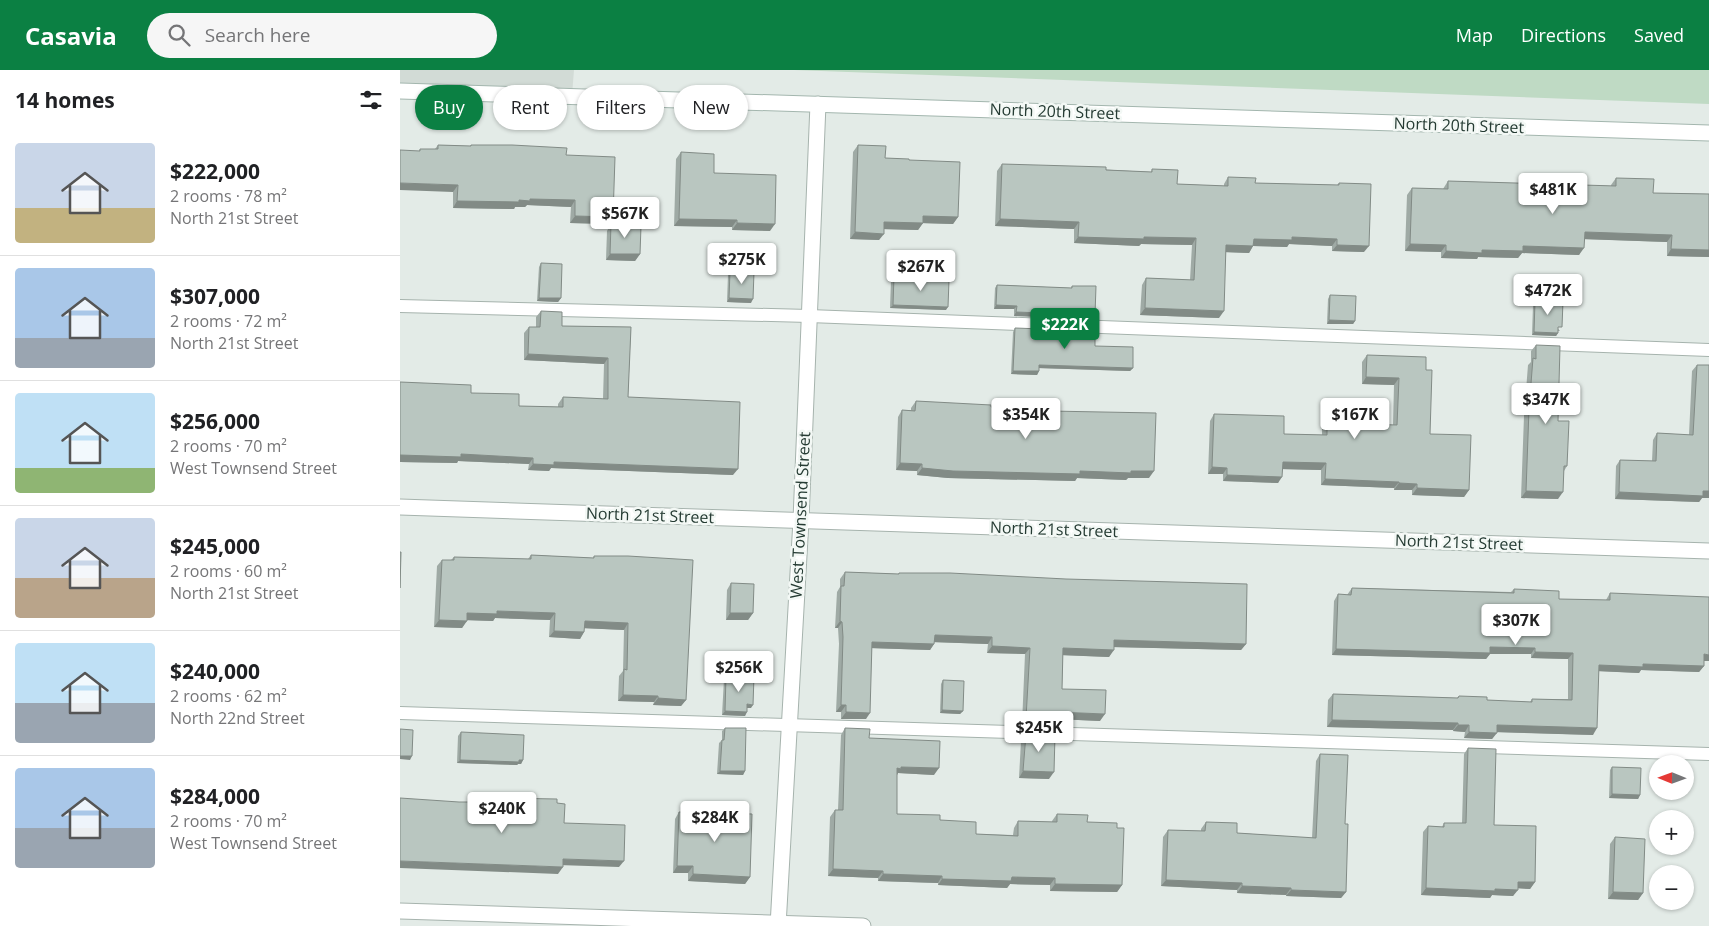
<!DOCTYPE html>
<meta charset="utf-8">
<style>
body{margin:0;font-family:"Open Sans",sans-serif;background:#f6f6f6;color:#202124;height:100vh;display:flex;flex-direction:column;font-size:19px;white-space:nowrap}
*{box-sizing:border-box;margin:0}
p{font-size:16px;color:#757577}
.icon{flex:none;width:28px;height:28px;fill:none;stroke:currentColor;stroke-width:2;stroke-linecap:round;stroke-linejoin:round}
.map{position:relative;flex:1;overflow:hidden}
.sheet{display:flex;flex-direction:column;background:#fff;width:400px}
.sheet>*{flex:none}
.hud{position:absolute;left:15px;top:15px;width:475px;height:45px;display:flex;gap:10px}
.needle{width:32px;rotate:271deg}
.controls{position:absolute;left:1249px;top:685px;display:grid;gap:10px}
.controls a{display:grid;place-items:center;width:45px;height:45px;border-radius:50%;background:#fff;box-shadow:0 1px 4px #0004;font-size:25px}
.price{position:absolute;translate:-50% -42px;padding:0 11px;border-radius:5px;background:#fff;color:#222;font-size:16px;line-height:32px;filter:drop-shadow(0 1px 2px #0008)}
.price::after{content:'';position:absolute;left:50%;top:30px;width:15px;height:11px;margin-left:-8px;background:inherit;clip-path:polygon(0 0,100% 0,50% 100%)}
.price.selected{background:#0b8043;color:#fff}
ul{padding:0;list-style:none}
li{display:flex;align-items:center;gap:15px;height:125px;padding:0 15px}
li+li{border-top:1px solid #e0e0e0}
li span{display:grid;place-items:center;flex:none;width:140px;height:100px;border-radius:5px;color:#555}
li>.icon{margin-inline-start:auto}
span .icon{width:60px;height:60px;fill:#fffc;stroke-width:1}
li b{font-size:21px}
h2{display:flex;justify-content:space-between;align-items:center;height:60px;padding:0 15px;font-size:21px}
.tag{padding:0 18px;border-radius:22px;background:#fff;box-shadow:0 1px 4px #0004;font-size:18px;line-height:45px}
.tag.selected{background:#0b8043;color:#fff}
header{display:flex;align-items:center;gap:30px;box-sizing:border-box;height:70px;padding:0 25px;background:#0b8043;color:#fff}
header strong{font-size:24px}
nav{display:flex;gap:28px;margin-inline-start:auto;font-size:18px}
.search{width:350px;height:45px;background:#f6f6f6;display:flex;align-items:center;gap:12px;box-sizing:border-box;padding:0 18px;border-radius:28px;color:#757577;font-size:19px}
main{display:flex;flex:1;min-height:0}
.map>svg:first-child{display:block}
.built{fill:#d2dbd6}
.green{fill:#bfdac4}
.lines{fill:none;stroke-linecap:round;stroke-linejoin:round}
.lane-casing{stroke:#a6b3ad;stroke-width:14}
.street-casing{stroke:#a6b3ad;stroke-width:17}
.secondary-casing{stroke:#a3b6ae;stroke-width:17}
.lane{stroke:#fff;stroke-width:12}
.street{stroke:#fff;stroke-width:15}
.secondary{stroke:#fff;stroke-width:15}
.wall{fill:#9faaa5}
.shaded-wall{fill:#828b86}
.building{fill:#b9c6c0;stroke:#828b86}
.labels{text-anchor:middle;dominant-baseline:central;stroke-width:5;stroke-linejoin:round;paint-order:stroke}
.street-label{font-size:16px;fill:#253b33;stroke:#f3f8f5}
</style>
<header>
<strong>Casavia</strong>
<div class="search"><svg class="icon" aria-label="search" viewBox="0 0 24 24"><circle cx="10" cy="10" r="6"/><path d="M15 15l6 6"/></svg>Search here</div>
<nav><a>Map</a><a>Directions</a><a>Saved</a></nav>
</header>
<main>
<section class="sheet">
<h2>14 homes<svg class="icon" aria-label="filters" viewBox="0 0 24 24"><path d="M4 7h16M4 17h16"/><circle cx="9" cy="7" r="2"/><circle cx="15" cy="17" r="2"/></svg></h2>
<ul>
<li><span style="background:linear-gradient(#c9d6e8 65%,#c2b280 0)"><svg class="icon" aria-label="home" viewBox="0 0 24 24"><path d="M3 11l9-7 9 7M6 9v11h12V9"/></svg></span><div><b>$222,000</b><p>2 rooms · 78 m²</p><p>North 21st Street</p></div></li>
<li><span style="background:linear-gradient(#a9c7e8 70%,#9aa5b1 0)"><svg class="icon" aria-label="home" viewBox="0 0 24 24"><path d="M3 11l9-7 9 7M6 9v11h12V9"/></svg></span><div><b>$307,000</b><p>2 rooms · 72 m²</p><p>North 21st Street</p></div></li>
<li><span style="background:linear-gradient(#bfe0f5 75%,#8fb573 0)"><svg class="icon" aria-label="home" viewBox="0 0 24 24"><path d="M3 11l9-7 9 7M6 9v11h12V9"/></svg></span><div><b>$256,000</b><p>2 rooms · 70 m²</p><p>West Townsend Street</p></div></li>
<li><span style="background:linear-gradient(#c9d6e8 60%,#b9a48a 0)"><svg class="icon" aria-label="home" viewBox="0 0 24 24"><path d="M3 11l9-7 9 7M6 9v11h12V9"/></svg></span><div><b>$245,000</b><p>2 rooms · 60 m²</p><p>North 21st Street</p></div></li>
<li><span style="background:linear-gradient(#bfe0f5 60%,#9aa5b1 0)"><svg class="icon" aria-label="home" viewBox="0 0 24 24"><path d="M3 11l9-7 9 7M6 9v11h12V9"/></svg></span><div><b>$240,000</b><p>2 rooms · 62 m²</p><p>North 22nd Street</p></div></li>
<li><span style="background:linear-gradient(#a9c7e8 60%,#9aa5b1 0)"><svg class="icon" aria-label="home" viewBox="0 0 24 24"><path d="M3 11l9-7 9 7M6 9v11h12V9"/></svg></span><div><b>$284,000</b><p>2 rooms · 70 m²</p><p>West Townsend Street</p></div></li>
</ul>
</section>
<div class="map">
<svg width="1309" height="856" viewBox="0 0 1309 856">
<rect width="100%" height="100%" fill="#e3ebe7"/>
<!-- built -->
<path class="built" d="M0 0H174L172 25 0 21Z"/>
<!-- green -->
<path class="green" d="M394 0H1309V34Z"/>
<g class="lines">
<!-- lane casing -->
<g class="lane-casing">
<g id="lane">
<path d="M0 236 409 246 1309 280"/>
<path d="M0 643 1309 684"/>
</g>
</g>
<!-- street casing -->
<g class="street-casing">
<g id="street">
<path d="M0 437 1309 481"/>
<path d="M0 841 463 856"/>
<path d="M378 856 401 450 418 34"/>
</g>
</g>
<!-- secondary casing -->
<g class="secondary-casing">
<path id="secondary" d="M0 21 1309 63"/>
</g>
<!-- lane -->
<use href="#lane" class="lane"/>
<!-- street -->
<use href="#street" class="street"/>
<!-- secondary -->
<use href="#secondary" class="secondary"/>
</g>
<!-- wall -->
<g class="wall">
<path d="M38 75 70 76 71 75 166 85 208 154 170 153 171 137 127 135 125 137H115L114 139 53 138V122L19 81 20 79H35Z"/>
<path d="M458 75 485 88 509 90 558 147 553 154 523 153 518 160 484 159 479 170 450 169 453 82Z"/>
<path d="M281 82 314 103 370 161 332 160V157L274 156 276 89Z"/>
<path d="M602 94 751 102 752 99 777 114 824 116V114L828 107 855 113 937 115 939 113 964 182 932 181V176L889 174 887 177 853 176 849 183 826 182 819 248 740 245 742 215 746 208 790 210 792 175 741 174 739 176 674 173V159L595 156 597 101Z"/>
<path d="M1216 108 1253 123 1309 124V187L1267 186V172L1185 169 1179 185 1122 183 1118 188 1078 187 1077 189 1041 188V182L1005 181 1007 125 1012 118 1043 119 1048 111 1211 116V115Z"/>
<path d="M211 154 240 184 235 191 206 190 207 161Z"/>
<path d="M141 193 161 228 158 232 137 231 139 197Z"/>
<path d="M330 201 351 233 327 232 328 204Z"/>
<path d="M494 206 546 240 490 238 491 210Z"/>
<path d="M597 215 671 218 672 216 695 245 693 249 614 246V239H594L595 218Z"/>
<path d="M930 225 955 251 953 254H927L928 229Z"/>
<path d="M1135 231 1160 261H1158V263L1156 266 1132 265 1133 235Z"/>
<path d="M141 241 162 256 231 257 228 327 333 405 151 398 149 401 128 400 129 394 58 391 57 393 0 392V312L71 323 119 336 158 337V334L163 327 203 329 204 294 124 290V263L129 257H136V247Z"/>
<path d="M615 258 695 276 733 298 730 301 639 298V301L637 305 611 304 613 262Z"/>
<path d="M1136 275 1158 351 1167 396 1164 401 1158 429 1121 428 1124 346 1128 295 1131 292V281Z"/>
<path d="M967 285 1026 300 1030 364 1069 420 1064 427 1012 425V420H994V418L921 415V400L883 399 878 413 823 411V404H808L810 351 814 344 884 364 922 365V359L927 353 993 355 994 315 962 314V292Z"/>
<path d="M1297 295H1309V428H1302L1299 432 1215 429 1216 396 1220 390 1252 391 1253 370 1257 363 1289 365 1292 301Z"/>
<path d="M516 331 649 341 749 408H728L726 410 677 408 675 411 548 408 517 405V401L496 400 498 347 502 340H511V338Z"/>
<path d="M131 485 193 488 194 486 286 630 281 636 253 635 254 632 218 631 219 606 223 601 224 560 184 558V562L180 569 149 567 150 550 95 548 93 551 67 550 62 558 34 557 37 496 42 490H51L54 487 128 489Z"/>
<path d="M445 502 498 504 499 503 846 574 841 580 714 577 709 587 663 585 662 619 700 651 656 649 651 655 622 654 625 584 587 583 588 574 534 572V574L530 580 472 578 466 649H441V642H436L439 574 438 558H435L437 522 440 517V509Z"/>
<path d="M331 513 353 543 348 550H326L327 520Z"/>
<path d="M952 518 1111 522 1114 519 1159 529 1206 530 1210 523 1304 591V596L1299 602 1241 600 1239 603 1199 601 1193 665 1097 662 1092 669 1064 668 1065 662 1053 661V660L927 657 928 630 933 624 1057 628 1059 626 1087 630 1130 632 1132 629H1168V589L1131 588V584H1090L1086 589 932 585 934 531 938 524 947 525Z"/>
<path d="M326 606 351 638H347L345 646 322 645 324 609Z"/>
<path d="M543 610 563 641 560 644 540 643 541 614Z"/>
<path d="M325 658 345 701 343 705 317 704 319 673 322 670V661Z"/>
<path d="M445 658 469 668 534 705 498 703 497 705V744L540 750 576 764 613 765 614 758 618 751 652 752V751L657 744 687 752 717 758 722 815 717 822 650 821V815L610 814 607 818 538 815V813L478 811V808L428 806 430 747 435 740H438L441 665Z"/>
<path d="M61 662 123 690 121 694H118L117 695 57 693 58 666Z"/>
<path d="M626 664 649 709 619 708 621 671Z"/>
<path d="M1068 678 1094 755 1135 812 1130 819 1118 818 1113 826 1092 825 1090 828 1021 825 1023 762 1028 756 1042 757 1044 753H1062L1064 684Z"/>
<path d="M920 684 945 754 946 822 941 828 886 826V825L837 823V820L761 816 763 767 768 760 801 761V759L806 752 837 763 912 768 916 691Z"/>
<path d="M1212 697 1240 725 1238 729 1209 728 1210 700Z"/>
<path d="M279 742 350 807 345 814 288 811V803H273L275 749Z"/>
<path d="M1215 767 1243 823 1238 830 1208 829 1210 774Z"/>
</g>
<!-- shaded-wall -->
<g class="shaded-wall">
<path d="M0 113 58 115 53 122 0 120Z"/>
<path d="M130 129 175 130 171 137 127 135 125 137H115L114 139 53 138 57 131 119 130Z"/>
<path d="M175 146 213 147 208 154 170 153Z"/>
<path d="M523 146 558 147 553 154 518 153Z"/>
<path d="M279 149 337 150 332 157 274 156Z"/>
<path d="M600 149 679 152 674 159 595 156Z"/>
<path d="M484 152 523 153 518 160 479 159Z"/>
<path d="M337 153 375 154 370 161 332 160Z"/>
<path d="M455 162 484 164 479 170 450 169Z"/>
<path d="M1185 162 1272 165 1267 172 1180 169Z"/>
<path d="M678 167H744L796 168 792 175 741 174 739 176 674 173Z"/>
<path d="M892 167 937 169 932 176 889 174 887 177 853 176 849 183 821 182 826 175 854 169Z"/>
<path d="M1010 174 1046 175 1041 182 1005 181Z"/>
<path d="M937 175 969 176 964 182 932 181Z"/>
<path d="M1123 176 1184 178 1179 185 1122 183 1118 188 1078 187 1077 189 1041 188 1046 181 1082 180Z"/>
<path d="M1271 179 1309 180V187L1267 186Z"/>
<path d="M210 184H240L235 191 206 190Z"/>
<path d="M139 228H161L158 232 137 231Z"/>
<path d="M329 228 353 229 351 233 327 232Z"/>
<path d="M493 235 548 237 546 240 490 238Z"/>
<path d="M596 235 617 236 614 239H594Z"/>
<path d="M745 238 824 241 819 248 740 245Z"/>
<path d="M616 242 695 245 693 249 614 246Z"/>
<path d="M929 250 955 251 953 254H927Z"/>
<path d="M1134 262 1158 263 1156 266 1132 265Z"/>
<path d="M128 284 208 288 204 294 124 290Z"/>
<path d="M639 295 733 298 730 301 637 298Z"/>
<path d="M613 301H639L637 305 611 304Z"/>
<path d="M966 307 999 308 994 315 962 314Z"/>
<path d="M61 384 133 388 129 394 58 391 57 393 0 392V385Z"/>
<path d="M154 392 338 399 333 405 151 398 149 401 128 400 133 394Z"/>
<path d="M883 392 926 393 921 400 878 399Z"/>
<path d="M500 393 522 394 517 401 496 400Z"/>
<path d="M812 397 827 398 823 404H808Z"/>
<path d="M522 398 680 401H754L749 408H728L726 410 677 408 675 411 548 408 517 405Z"/>
<path d="M827 405 882 407 878 413 823 411Z"/>
<path d="M925 409 999 412 994 418 921 415Z"/>
<path d="M999 413 1017 414 1012 420H994Z"/>
<path d="M1017 418 1069 420 1064 427 1012 425Z"/>
<path d="M1126 421 1163 422 1158 429 1121 428Z"/>
<path d="M1303 421H1309V428H1302L1299 432 1215 429 1219 422Z"/>
<path d="M97 541 155 543 150 550 95 548 93 551 62 550 67 543Z"/>
<path d="M330 543H353L348 550H326Z"/>
<path d="M39 550 67 551 62 558 34 557Z"/>
<path d="M185 551 228 553 224 560 180 558Z"/>
<path d="M440 551 442 552 438 558H435Z"/>
<path d="M154 561 184 562 180 569 149 567Z"/>
<path d="M535 565 592 567 588 574 530 572Z"/>
<path d="M714 570 846 574 841 580 710 577Z"/>
<path d="M472 572 534 574 530 580 468 578Z"/>
<path d="M592 576 630 578 625 584 587 583Z"/>
<path d="M1090 577 1135 578 1131 584H1090L1086 589 932 585 936 579Z"/>
<path d="M663 578 714 580 709 587 658 585Z"/>
<path d="M1135 582 1173 583 1168 589 1131 588Z"/>
<path d="M1304 584 1309 585V591H1299Z"/>
<path d="M1243 594 1304 596 1299 602 1241 600 1239 603 1195 601 1199 595Z"/>
<path d="M223 625 258 626 254 632 218 631Z"/>
<path d="M258 628 286 630 281 636 253 635Z"/>
<path d="M347 634 353 635 351 638H345Z"/>
<path d="M441 635H446L441 642H436Z"/>
<path d="M542 640 563 641 560 644 540 643Z"/>
<path d="M325 641 347 642 345 646 322 645Z"/>
<path d="M446 642 470 643 466 649H441Z"/>
<path d="M656 642 705 644 700 651 656 649 651 655 622 654 626 648Z"/>
<path d="M932 650 1058 653 1053 660 927 657Z"/>
<path d="M1058 655H1069L1065 662 1053 661Z"/>
<path d="M1097 655 1197 658 1193 665 1093 662Z"/>
<path d="M1069 662 1097 663 1092 669 1064 668Z"/>
<path d="M0 686H12L10 690 0 689Z"/>
<path d="M60 690H123L121 694H118L117 695 57 693Z"/>
<path d="M501 697 539 698 534 705 498 703 497 705V698Z"/>
<path d="M320 701H345L343 705 317 704Z"/>
<path d="M623 701 654 702 649 709 619 708Z"/>
<path d="M1212 724 1240 725 1238 729 1209 728Z"/>
<path d="M163 789 224 791 219 797 158 795Z"/>
<path d="M0 791 163 797 158 804 0 798Z"/>
<path d="M277 796H293L288 803H273Z"/>
<path d="M433 799 483 801 478 808 428 806Z"/>
<path d="M293 804 350 807 345 814 288 811Z"/>
<path d="M483 804 542 806 538 813 478 811Z"/>
<path d="M612 807 655 808 650 815 610 814 607 818 538 815 542 809Z"/>
<path d="M766 810 842 813 837 820 761 816Z"/>
<path d="M1118 812H1135L1130 819 1113 818Z"/>
<path d="M655 814 722 815 717 822 650 821Z"/>
<path d="M842 816 891 818 886 825 837 823Z"/>
<path d="M1026 818 1095 819 1118 820 1113 826 1092 825 1090 828 1021 825Z"/>
<path d="M891 820 946 822 941 828 886 826Z"/>
<path d="M1213 822 1243 823 1238 830 1208 829Z"/>
</g>
<!-- building -->
<g class="building">
<path d="M38 75 71 76V75H112L167 78 166 85 215 87 213 147 175 146V130L130 129V131L119 130V132L57 131 58 115 0 113V80L20 81V79H38Z"/>
<path d="M458 75 486 76 485 88 509 89V90L560 92 558 147 523 146V153L484 152V164L455 162Z"/>
<path d="M281 82 314 84V103L376 105 375 154 337 153V150L279 149Z"/>
<path d="M602 94 706 97V100L752 102V99L778 100 777 114 828 116V107L856 108 855 113 939 115V113L971 114 969 176 937 175V169L892 167V170L854 169 853 176 826 175 824 241 745 238 746 208 794 210 796 168 744 167V169L678 167 679 152 600 149Z"/>
<path d="M1216 108 1254 109 1253 123 1309 124V180L1271 179 1272 165 1185 162 1184 178 1123 176V181L1082 180V183L1046 181V175L1010 174 1012 118 1048 119V111L1216 116Z"/>
<path d="M211 154 241 156 240 184H210Z"/>
<path d="M141 193 162 194 161 228H139Z"/>
<path d="M330 201 354 202 353 229 329 228Z"/>
<path d="M494 206 549 210 548 237 493 235Z"/>
<path d="M597 215 672 218V216H696L695 245 616 242 617 236 596 235Z"/>
<path d="M930 225 956 226 955 251 929 250Z"/>
<path d="M1135 231H1163L1162 257H1158V263L1134 262Z"/>
<path d="M141 241 162 242V256L231 257 228 327 340 332 338 399 154 392V395L133 394V388L61 384V387L0 385V312L71 315V323L119 324V336L163 337V327L208 329V288L128 284 129 257H140Z"/>
<path d="M615 258 695 261V276L733 277V298L639 295V301H613Z"/>
<path d="M1136 275 1160 276 1158 351H1169L1167 396H1164L1163 422 1126 421 1129 339 1133 288 1136 289Z"/>
<path d="M967 285 1026 287V300H1032L1030 364 1071 365 1069 420 1017 418V414L999 413V412L925 409 926 393 883 392 882 407 827 405V398L812 397 814 344 884 346V364L927 365V353L997 355 999 308 966 307Z"/>
<path d="M1297 295H1309V421H1303V426L1219 422 1220 390 1256 391 1257 363 1293 365Z"/>
<path d="M516 331 591 335V337L649 339V341L756 343 754 401H731V403L680 401V404L553 401 522 398V394L500 393 502 340 515 341Z"/>
<path d="M0 482H1L0 518Z"/>
<path d="M131 485 194 488V486H228L293 490 286 630 258 628V626L223 625 224 599 227 600 228 553 185 551 184 562 154 561 155 543 97 541V544L67 543V551L39 550 42 490H54V487L131 489Z"/>
<path d="M445 502 499 504V503H550L666 509 847 514 846 574 714 570V580L663 578 662 619 706 620 705 644 656 642V649L626 648 630 578 592 576V567L535 565 534 574 472 572 470 643 446 642V635H441L443 567 442 552 440 551 441 516H444Z"/>
<path d="M331 513 354 514 353 543H330Z"/>
<path d="M952 518 1114 523V519L1159 521V529L1210 530V523L1309 527V585L1304 584V596L1243 594V597L1199 595 1197 658 1097 655V663L1069 662V655H1058V653L932 650 933 624 1058 628 1059 626 1087 627V630L1132 632V629L1172 630 1173 583 1135 582V578L1090 577V583L936 579 938 524 951 525Z"/>
<path d="M326 606H354L353 635 347 634V642L325 641Z"/>
<path d="M543 610 564 611 563 641 542 640Z"/>
<path d="M325 658H346L345 701H320L322 670H324Z"/>
<path d="M445 658 470 659 469 668 540 671 539 698 501 697V699L497 698V744L540 745V750L576 752V764L618 766V751L657 752V744L688 745 687 752 717 753V758H724L722 815 655 814V808L612 807 611 811 542 809V806L483 804V801L433 799 435 740H443Z"/>
<path d="M0 659 13 660 12 686H0Z"/>
<path d="M61 662 124 665 123 690H119V692L60 690Z"/>
<path d="M626 664 655 665 654 702 623 701Z"/>
<path d="M1068 678 1096 679 1094 755 1136 756 1135 812H1118V820L1095 819V821L1026 818 1028 756 1044 757V753H1066Z"/>
<path d="M920 684 948 685 945 754H948L946 822 891 820V818L842 816V813L766 810 768 760 805 761 806 752 837 753V763L916 768Z"/>
<path d="M1212 697 1241 698 1240 725 1212 724Z"/>
<path d="M0 728 59 732H102V728L157 729V733L165 734 164 753 225 755 224 791 163 789V797L0 791Z"/>
<path d="M279 742 352 744 350 807 293 804V796H277Z"/>
<path d="M1215 767 1245 769 1243 823 1213 822Z"/>
</g>
<g class="labels">
<!-- street labels -->
<g class="street-label">
<text transform="translate(655 41) rotate(2)">North 20th Street</text>
<text transform="translate(1059 55) rotate(2)">North 20th Street</text>
<text transform="translate(250 445) rotate(2)">North 21st Street</text>
<text transform="translate(400 445) rotate(-87)">West Townsend Street</text>
<text transform="translate(654 459) rotate(2)">North 21st Street</text>
<text transform="translate(1059 472) rotate(2)">North 21st Street</text>
</g>
</g>
</svg>
<div class="controls">
<a><svg class="needle" viewBox="-14 -14 28 28"><path d="M0-13l5 13h-10z" fill="#e53935"/><path d="M0 13l5-13h-10z" fill="#757577"/></svg></a>
<a>+</a>
<a>−</a>
</div>
<b class="price" style="left:1153px;top:145px">$481K</b>
<b class="price" style="left:225px;top:169px">$567K</b>
<b class="price" style="left:342px;top:215px">$275K</b>
<b class="price" style="left:521px;top:222px">$267K</b>
<b class="price" style="left:1148px;top:246px">$472K</b>
<b class="price selected" style="left:665px;top:280px">$222K</b>
<b class="price" style="left:1146px;top:355px">$347K</b>
<b class="price" style="left:626px;top:370px">$354K</b>
<b class="price" style="left:955px;top:370px">$167K</b>
<b class="price" style="left:1116px;top:576px">$307K</b>
<b class="price" style="left:339px;top:623px">$256K</b>
<b class="price" style="left:639px;top:683px">$245K</b>
<b class="price" style="left:102px;top:764px">$240K</b>
<b class="price" style="left:315px;top:773px">$284K</b>
<div class="hud">
<a class="tag selected">Buy</a>
<a class="tag">Rent</a>
<a class="tag">Filters</a>
<a class="tag">New</a>
</div>
</div>
</main>
